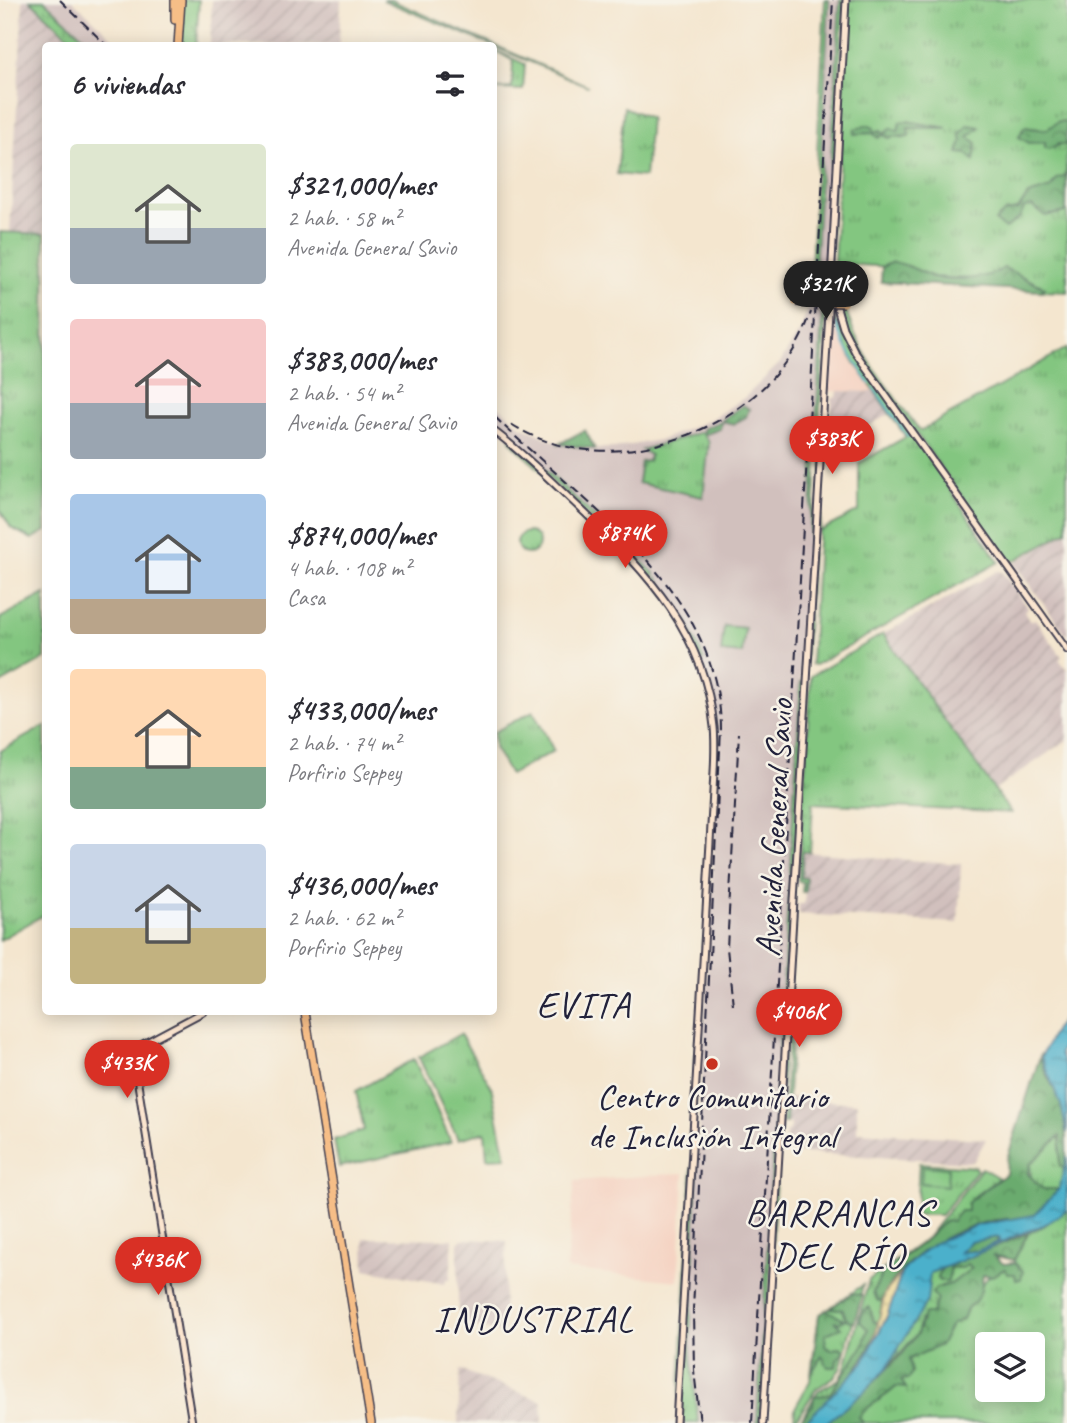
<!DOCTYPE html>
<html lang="es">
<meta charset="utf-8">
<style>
body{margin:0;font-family:Caveat,sans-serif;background:#f7f7f7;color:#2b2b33;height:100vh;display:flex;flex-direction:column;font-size:26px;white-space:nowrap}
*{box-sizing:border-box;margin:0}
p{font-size:23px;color:#7c7c81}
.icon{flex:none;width:38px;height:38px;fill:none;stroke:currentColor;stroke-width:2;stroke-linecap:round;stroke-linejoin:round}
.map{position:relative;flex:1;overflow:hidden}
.side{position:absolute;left:42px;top:42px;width:455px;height:973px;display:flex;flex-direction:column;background:#fff;border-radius:7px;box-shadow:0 4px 18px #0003}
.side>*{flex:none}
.controls{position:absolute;left:975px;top:1332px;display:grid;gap:14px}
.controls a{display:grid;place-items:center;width:70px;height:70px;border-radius:7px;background:#fff;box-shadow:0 4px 18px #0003;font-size:35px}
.price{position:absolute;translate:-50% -60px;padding:0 16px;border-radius:24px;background:#d93025;color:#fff;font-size:23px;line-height:46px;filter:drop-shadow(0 2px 4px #0008)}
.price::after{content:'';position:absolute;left:50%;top:42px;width:21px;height:16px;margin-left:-10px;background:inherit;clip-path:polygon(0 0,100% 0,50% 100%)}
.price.selected{background:#222;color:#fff}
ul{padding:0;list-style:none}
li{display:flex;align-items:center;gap:21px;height:175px;padding:0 28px}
li span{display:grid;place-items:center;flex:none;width:196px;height:140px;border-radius:7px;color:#555}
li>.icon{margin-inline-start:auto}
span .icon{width:84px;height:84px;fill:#fffc;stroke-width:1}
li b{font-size:30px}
h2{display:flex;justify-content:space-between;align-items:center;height:84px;padding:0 28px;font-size:30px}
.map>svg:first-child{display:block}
.built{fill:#f5d3c2}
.industrial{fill:url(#industrial-furrows)}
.railway{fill:#d1c0bd}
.grass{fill:url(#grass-tufts);stroke:#52745e;stroke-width:2;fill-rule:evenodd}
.forest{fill:url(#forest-crowns);stroke:#466654;stroke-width:2}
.sand{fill:url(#sand-dots);stroke:#887e6c;stroke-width:2}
.pitch{fill:#83c680;stroke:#52745e;stroke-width:2}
.water{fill:url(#water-ripples);stroke:#376983;stroke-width:2;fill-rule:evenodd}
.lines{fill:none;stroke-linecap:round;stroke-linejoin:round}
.stream{stroke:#4cb0cb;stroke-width:2}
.secondary-casing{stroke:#423f51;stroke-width:9}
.primary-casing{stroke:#423f51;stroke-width:10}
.secondary{stroke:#fbe5cf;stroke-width:5}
.primary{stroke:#f6be87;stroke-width:7}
.rail{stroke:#22223b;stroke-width:2;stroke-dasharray:10 5;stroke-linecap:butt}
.primary-bridge-casing{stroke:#423f51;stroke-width:10;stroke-linecap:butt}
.primary-bridge{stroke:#f6be87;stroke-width:7}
.poi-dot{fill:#c8321e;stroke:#f7f3e8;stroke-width:2.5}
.labels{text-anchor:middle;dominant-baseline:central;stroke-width:5;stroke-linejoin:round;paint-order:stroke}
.street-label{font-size:35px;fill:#22223b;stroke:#f7f3e8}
.poi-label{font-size:35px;fill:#22223b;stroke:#f7f3e8}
.neighbourhood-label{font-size:37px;letter-spacing:2px;fill:#22223b;stroke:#f7f3e8}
</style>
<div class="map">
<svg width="1067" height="1423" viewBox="0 0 1067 1423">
<defs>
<pattern id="industrial-furrows" width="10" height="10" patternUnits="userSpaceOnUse" patternTransform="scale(1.75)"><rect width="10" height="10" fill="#d1c0bd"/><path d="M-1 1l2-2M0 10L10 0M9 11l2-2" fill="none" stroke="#b3a5a3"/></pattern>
<pattern id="grass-tufts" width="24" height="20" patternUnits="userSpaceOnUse" patternTransform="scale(1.75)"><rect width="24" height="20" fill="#83c680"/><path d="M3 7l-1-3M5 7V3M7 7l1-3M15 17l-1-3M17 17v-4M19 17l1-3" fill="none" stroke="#6ba06a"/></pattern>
<pattern id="forest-crowns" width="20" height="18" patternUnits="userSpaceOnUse" patternTransform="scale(1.75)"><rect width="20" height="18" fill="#6aab6e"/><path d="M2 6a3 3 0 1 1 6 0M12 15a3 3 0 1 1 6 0" fill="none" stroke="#578b5c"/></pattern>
<pattern id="sand-dots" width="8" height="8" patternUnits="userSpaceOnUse" patternTransform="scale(1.75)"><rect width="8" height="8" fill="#eeda9e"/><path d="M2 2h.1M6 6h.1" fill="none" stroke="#ccbb89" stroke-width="1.8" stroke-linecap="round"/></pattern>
<pattern id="water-ripples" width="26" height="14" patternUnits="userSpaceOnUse" patternTransform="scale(1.75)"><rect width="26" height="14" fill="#4cb0cb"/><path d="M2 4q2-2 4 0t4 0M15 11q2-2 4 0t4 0" fill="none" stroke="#3f8fa6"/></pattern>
</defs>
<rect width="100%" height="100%" fill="#f7f3e8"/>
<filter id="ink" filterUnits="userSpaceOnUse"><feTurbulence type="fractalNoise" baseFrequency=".0143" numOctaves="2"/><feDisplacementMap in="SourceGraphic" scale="14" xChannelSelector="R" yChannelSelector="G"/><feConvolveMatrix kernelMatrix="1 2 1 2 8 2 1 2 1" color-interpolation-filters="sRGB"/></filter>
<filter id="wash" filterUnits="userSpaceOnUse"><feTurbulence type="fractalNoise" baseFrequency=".00686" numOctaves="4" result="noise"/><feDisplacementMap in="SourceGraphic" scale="28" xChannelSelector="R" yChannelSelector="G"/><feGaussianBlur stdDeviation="1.57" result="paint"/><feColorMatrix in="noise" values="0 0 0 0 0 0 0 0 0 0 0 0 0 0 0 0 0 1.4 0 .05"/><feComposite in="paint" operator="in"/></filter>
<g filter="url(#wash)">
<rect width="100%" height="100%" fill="#f4e6cf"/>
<!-- built -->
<g class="built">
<path d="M832 321 851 357 874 392 826 391Z"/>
<path d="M684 1173 678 1281 566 1269 575 1181Z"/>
</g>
<!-- industrial -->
<g class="industrial">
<path d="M23 0H30L78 45 46 46 45 234 10 232Z"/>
<path d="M212 0H341L339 45H210Z"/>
<path d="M838 391 874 392 890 414 824 450 825 423 831 420 832 398 837 397Z"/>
<path d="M1067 531V636L1014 563Z"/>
<path d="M998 571 1002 572 1028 608 1024 611 1028 617 1031 621 1035 619 1062 657 1059 659 1067 670V740L994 790 883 634Z"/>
<path d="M803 852 961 864 958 923 799 914V904H804L806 879 801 878Z"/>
<path d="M788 1098 857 1103V1132L986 1139 973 1162 785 1152 786 1131H790L791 1124 786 1123Z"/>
<path d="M364 1238 453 1239 450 1280H446L445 1284 365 1269Z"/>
<path d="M462 1239 507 1241 502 1333 458 1322V1243Z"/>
<path d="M460 1370 542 1401 543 1423H458Z"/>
</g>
<!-- railway -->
<g class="railway">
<path d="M44 0H72L120 45H92Z"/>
<path d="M829 0H840L757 1423H698L691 1366 690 1306 719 744 714 699 694 635 663 584 613 533 510 436 494 426V402L519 425 560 444 588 449 615 448 664 439 709 420 744 398 780 363 800 331 814 291Z"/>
</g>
<!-- grass -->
<g class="grass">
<path d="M30 0H44L92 45H78Z"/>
<path d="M182 0H199L196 45 180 46Z"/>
<path d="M383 0H391L588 86Z"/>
<path d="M825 0H829L814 291 809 307Z"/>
<path d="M840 0H844L805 666 802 672Z"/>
<path d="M848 0H1067V122L1059 121 1046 130 1024 127 1019 137 1038 143 1045 142 1054 148 1060 144 1066 145 1067 142 1066 177 1053 183 1051 188 1028 195 1018 210 1005 212 1012 220 1020 217 1024 207 1032 206C1043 217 1053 216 1067 211V292L1041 291 1044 287 1004 268 996 275 977 279 934 277 910 268 842 264C836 331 883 380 920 431L1067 348V531L1010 563 860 356C846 332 836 308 833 281ZM906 121 947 128H908L904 138 895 135V131L898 132Z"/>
<path d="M494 50 525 64 523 90 494 89 512 88 513 61Z"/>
<path d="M624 107 650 118 645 177 617 174Z"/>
<path d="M0 232 45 234 46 531 32 539 11 528 0 510Z"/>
<path d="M833 317 999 562 815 665 811 664 825 418H829L831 414V420L825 423 820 531 859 511V463L906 437 851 357 835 323 831 322Z"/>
<path d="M702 432 709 443 703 497 638 483 641 462 648 461 650 455 642 450Z"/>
<path d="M510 436 655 574 651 577 510 441Z"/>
<circle cx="528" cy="543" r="11"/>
<path d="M657 577 688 623 704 660 700 661 677 611 654 579Z"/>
<path d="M45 594V659L0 684V618Z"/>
<path d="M883 634 1011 813 813 803 810 852H803L801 878H806L805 892H802L803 882 798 881 811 676Z"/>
<path d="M801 682 806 684 761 1423H757Z"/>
<path d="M533 711 554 751 510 775 494 748V732Z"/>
<path d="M45 726V914L0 940V751Z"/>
<path d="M799 1011V1015H793L786 1123H783L790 1013Z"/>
<path d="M460 1034 491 1086 506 1157 487 1158 485 1132 458 1139 421 1062 419 1057Z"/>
<path d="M414 1059 451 1142 339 1167 334 1140 364 1130 356 1091Z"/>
<path d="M1060 1136V1165L1065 1173 1059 1189H1043L1031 1180 1030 1164Z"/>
<path d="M919 1163 976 1167 977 1170 941 1215H916Z"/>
<path d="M692 1168H697L690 1344 698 1423H678Z"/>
<path d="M982 1168 999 1178 972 1198 967 1211 883 1271 873 1293 878 1301H882L879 1323 874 1322 869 1307 863 1311 860 1322 869 1328 873 1344 829 1401 804 1423H799L818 1391 838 1380 844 1371 869 1280 927 1238Z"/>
<path d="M1067 1208V1423H863L858 1417 873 1401 879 1400 913 1351 959 1310 991 1274 1004 1264 1015 1263 1014 1260 1028 1233 1044 1226ZM987 1344H1032V1390H987Z"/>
<path d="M966 1264 972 1268 952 1284 941 1286 932 1314 921 1319 917 1334 886 1369 926 1301 930 1273 942 1268 938 1280 950 1268Z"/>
<path d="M863 1285 840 1369 834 1377 816 1389 794 1423 795 1408 810 1381 819 1315Z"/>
</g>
<!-- forest -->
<g class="forest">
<path d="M906 121 947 128H908L909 136C901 138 896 135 889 138L883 135 878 138 873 133 854 134 855 129 868 125 874 128V132L881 130 884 134 891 128 898 131 900 122Z"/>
<path d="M1059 121 1067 122 1066 145 1059 144 1049 149 1045 148V142L1029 143 1019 137 1024 127 1046 130Z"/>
<path d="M968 125 980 127 968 137 977 143 974 160 967 154 958 153 962 141 960 134Z"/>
<path d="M1067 165 1066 212 1045 216 1032 206 1024 208 1020 217 1005 229 995 221 1005 212 1018 210 1028 195 1051 188 1058 178 1065 177Z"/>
<path d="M892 262C905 263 917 270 928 275 947 284 988 279 1004 268L1045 288 1041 291 881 282 882 267Z"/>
<path d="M743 405 749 409 746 417 733 424 722 421 720 429 704 435 703 429 721 421Z"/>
<path d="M585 430 595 449 559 444Z"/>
<path d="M1041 1053C1041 1070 1053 1084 1060 1100 1067 1123 1067 1148 1065 1173L1060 1165V1136L1030 1164 1028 1174 1043 1189H1059C1051 1198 1043 1210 1032 1216 1021 1222 1008 1218 995 1220 950 1229 899 1259 882 1301H878L873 1293 883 1271 921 1244 946 1220 952 1221 960 1211H967V1203L1006 1174 1007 1159Z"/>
<path d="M1028 1233 1014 1260 992 1255 1004 1264 1015 1263 1023 1271 1021 1279 1016 1280 1015 1274H1007L1005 1269 992 1276 983 1275 981 1291 975 1302 968 1307 963 1319 951 1325 941 1345 909 1359 912 1372 909 1379 901 1380 906 1388 896 1387C883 1400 872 1401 859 1417L863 1423H826L863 1393 903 1353 917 1334 924 1314H932L937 1299 932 1293 936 1288 951 1284 972 1268 967 1264 963 1268H950L948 1281H940L938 1277 942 1268Z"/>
<path d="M992 1237 1000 1238C993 1249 972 1255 960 1252L970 1242Z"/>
<path d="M851 1294 862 1295 854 1323 846 1319 843 1310 830 1308Z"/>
<path d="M870 1308 874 1322 879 1323C865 1370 837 1390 804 1423H798L813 1405 814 1396 829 1395 863 1346 868 1329 860 1322 863 1311Z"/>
<path d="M827 1310 844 1320 840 1323 834 1321 841 1328 826 1334 825 1346 831 1350 840 1347 844 1351 837 1360 836 1367H828L822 1356 812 1372 819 1315Z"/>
</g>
<!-- sand -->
<path class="sand" d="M902 1272 887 1316 873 1344 885 1293Z"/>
<!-- pitch -->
<g class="pitch">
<path d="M724 626 745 628 742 654 721 652Z"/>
<path d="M922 1166 948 1168 947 1186 921 1183Z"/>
</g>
<!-- water -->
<g class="water">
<path d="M1067 1015V1033L1060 1054 1067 1071V1133L1061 1105 1041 1057 1055 1029Z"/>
<path d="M1067 1157V1209C1043 1230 1034 1226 1009 1239 983 1252 957 1263 930 1273L927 1301 886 1369 863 1393 826 1423H804L863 1363 887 1317 902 1272 913 1260 934 1243 978 1225 1034 1215 1059 1189ZM999 1237 1000 1241 977 1251 960 1252 970 1242Z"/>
</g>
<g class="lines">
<!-- stream -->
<g class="stream">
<path d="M836 324 845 346 870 384"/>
<path d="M874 388 908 437"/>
</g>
</g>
</g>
<g filter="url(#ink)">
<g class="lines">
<!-- secondary casing -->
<g class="secondary-casing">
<g id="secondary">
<path d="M831 280 846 0"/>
<path d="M832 290 843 328 855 352 1067 650"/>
<path d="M494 431C526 455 555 485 585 513 649 574 705 634 714 727 716 748 714 770 713 791L676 1423"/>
<path d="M192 1423 134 1059 141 1045 203 1012"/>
<path d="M763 1423 831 278"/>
</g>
</g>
<!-- primary casing -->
<g class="primary-casing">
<g id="primary">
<path d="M175 20V0"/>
<path d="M178 46 181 0"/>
<path d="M305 1012 371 1423"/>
</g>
</g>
<!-- secondary -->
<use href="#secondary" class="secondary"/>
<!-- primary -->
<use href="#primary" class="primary"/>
<!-- rail -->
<g class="rail">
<path d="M60 0 107 46"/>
<path d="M494 416C583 505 719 587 721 729L693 1310 694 1370 700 1423"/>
<path d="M511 424C613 490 775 427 811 312"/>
<path d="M733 1005 727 948 739 733"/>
<path d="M752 1423 833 0"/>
</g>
<!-- primary-bridge casing -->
<g class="primary-bridge-casing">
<path id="primary-bridge" d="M796 302 844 303"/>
</g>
<!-- primary-bridge -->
<use href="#primary-bridge" class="primary-bridge"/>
</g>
</g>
<!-- markers -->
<circle class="poi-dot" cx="712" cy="1064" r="7"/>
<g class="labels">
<!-- street labels -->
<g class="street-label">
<text transform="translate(774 828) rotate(-87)">Avenida General Savio</text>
</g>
<!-- poi labels -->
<g class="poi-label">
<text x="712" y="1096">Centro Comunitario<tspan x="712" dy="40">de Inclusión Integral</tspan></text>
</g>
<!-- neighbourhood labels -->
<g class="neighbourhood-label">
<text x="584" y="1004">EVITA</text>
<text x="839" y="1212">BARRANCAS<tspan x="839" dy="43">DEL RÍO</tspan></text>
<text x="534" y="1318">INDUSTRIAL</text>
</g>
</g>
</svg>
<div class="controls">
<a><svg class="icon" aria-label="layers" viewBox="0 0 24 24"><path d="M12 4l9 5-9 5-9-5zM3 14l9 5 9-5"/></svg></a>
</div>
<b class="price selected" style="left:826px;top:321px">$321K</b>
<b class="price" style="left:832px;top:476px">$383K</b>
<b class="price" style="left:625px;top:570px">$874K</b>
<b class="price" style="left:799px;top:1049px">$406K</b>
<b class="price" style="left:127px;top:1100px">$433K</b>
<b class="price" style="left:158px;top:1297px">$436K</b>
<section class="side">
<h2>6 viviendas<svg class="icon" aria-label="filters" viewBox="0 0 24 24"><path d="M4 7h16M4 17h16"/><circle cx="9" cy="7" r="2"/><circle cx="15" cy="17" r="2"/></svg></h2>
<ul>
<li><span style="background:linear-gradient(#dfe7d0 60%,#9aa5b1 0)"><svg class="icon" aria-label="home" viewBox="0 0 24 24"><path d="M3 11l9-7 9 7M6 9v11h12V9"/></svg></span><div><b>$321,000/mes</b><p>2 hab. · 58 m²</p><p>Avenida General Savio</p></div></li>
<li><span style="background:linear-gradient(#f6c9c9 60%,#9aa5b1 0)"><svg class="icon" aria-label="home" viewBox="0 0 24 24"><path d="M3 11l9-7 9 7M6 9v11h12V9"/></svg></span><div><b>$383,000/mes</b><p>2 hab. · 54 m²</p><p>Avenida General Savio</p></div></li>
<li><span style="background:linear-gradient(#a9c7e8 75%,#b9a48a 0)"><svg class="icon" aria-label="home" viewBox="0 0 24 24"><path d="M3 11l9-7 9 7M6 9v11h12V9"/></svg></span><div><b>$874,000/mes</b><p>4 hab. · 108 m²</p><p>Casa</p></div></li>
<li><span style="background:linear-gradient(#ffd9b3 70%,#7fa58c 0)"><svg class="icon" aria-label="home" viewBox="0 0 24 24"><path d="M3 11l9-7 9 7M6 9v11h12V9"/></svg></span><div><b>$433,000/mes</b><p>2 hab. · 74 m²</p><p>Porfirio Seppey</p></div></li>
<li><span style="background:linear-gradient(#c9d6e8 60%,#c2b280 0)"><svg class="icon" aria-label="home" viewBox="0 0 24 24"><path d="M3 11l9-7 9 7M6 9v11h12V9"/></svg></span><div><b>$436,000/mes</b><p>2 hab. · 62 m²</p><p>Porfirio Seppey</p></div></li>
</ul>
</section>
</div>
